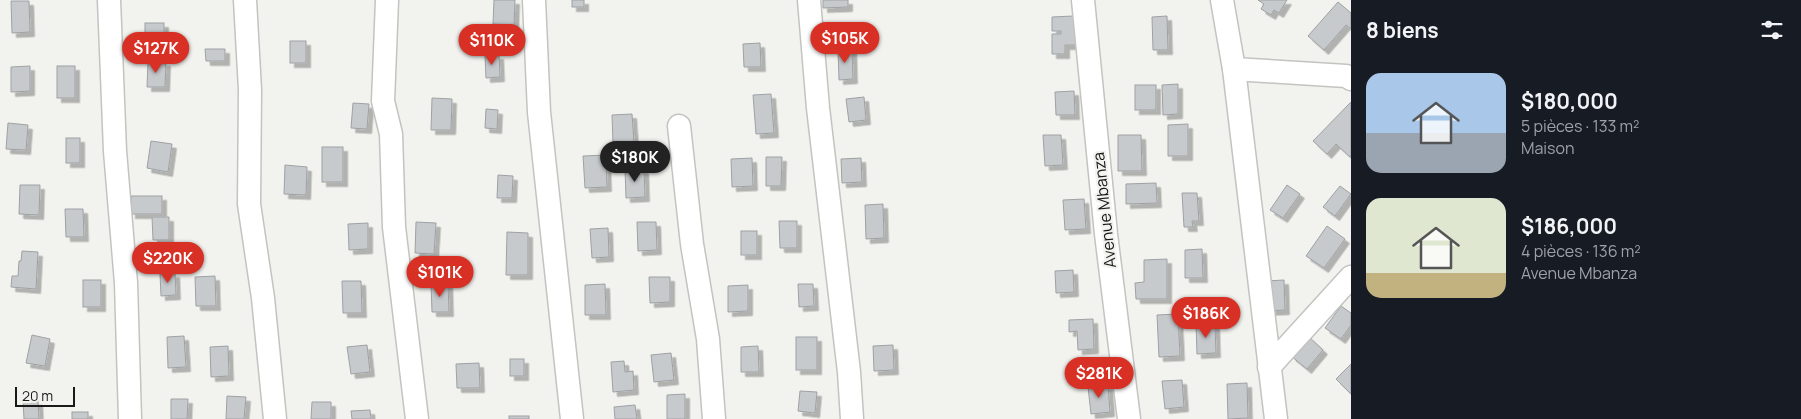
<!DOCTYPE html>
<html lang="fr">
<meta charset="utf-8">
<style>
body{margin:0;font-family:Manrope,sans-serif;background:#20242c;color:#f1f3f6;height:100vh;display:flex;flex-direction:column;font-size:19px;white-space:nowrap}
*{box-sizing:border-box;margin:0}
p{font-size:16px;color:#9ea1a6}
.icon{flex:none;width:28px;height:28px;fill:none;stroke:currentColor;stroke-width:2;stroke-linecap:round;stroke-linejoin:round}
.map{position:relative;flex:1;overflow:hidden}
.details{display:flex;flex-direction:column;background:#171b24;width:450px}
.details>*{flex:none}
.scale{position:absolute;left:15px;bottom:12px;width:60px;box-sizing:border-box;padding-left:5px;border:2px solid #191918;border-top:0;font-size:14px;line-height:18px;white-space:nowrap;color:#191918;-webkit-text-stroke:4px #f2f3ef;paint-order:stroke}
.price{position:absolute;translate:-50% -42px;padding:0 11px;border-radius:18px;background:#d93025;color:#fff;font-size:16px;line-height:32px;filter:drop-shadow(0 1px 2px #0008)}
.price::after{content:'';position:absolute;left:50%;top:30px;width:15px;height:11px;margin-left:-8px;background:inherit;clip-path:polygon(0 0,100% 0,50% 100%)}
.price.active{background:#222;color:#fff}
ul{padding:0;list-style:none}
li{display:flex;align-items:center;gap:15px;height:125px;padding:0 15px}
li span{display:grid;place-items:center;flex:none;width:140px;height:100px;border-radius:15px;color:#555}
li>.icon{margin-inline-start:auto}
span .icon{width:60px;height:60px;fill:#fffc;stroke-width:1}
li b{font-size:21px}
h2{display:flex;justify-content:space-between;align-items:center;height:60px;padding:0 15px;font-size:21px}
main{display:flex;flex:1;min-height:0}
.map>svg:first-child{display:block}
.building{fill:#c7cacd;stroke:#9ea1a3;filter:url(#shadow)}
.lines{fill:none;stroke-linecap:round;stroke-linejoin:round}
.minor-casing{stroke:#c3c4c0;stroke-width:25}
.minor{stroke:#fff;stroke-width:22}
.labels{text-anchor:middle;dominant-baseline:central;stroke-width:4.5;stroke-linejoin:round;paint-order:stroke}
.street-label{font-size:16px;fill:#191918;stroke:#f2f3ef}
</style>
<main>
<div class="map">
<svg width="1351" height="419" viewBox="0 0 1351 419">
<defs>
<filter id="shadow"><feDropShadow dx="4.5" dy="4.5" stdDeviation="0" flood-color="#0004"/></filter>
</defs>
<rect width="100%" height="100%" fill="#f2f3ef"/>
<!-- building -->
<g class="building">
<path d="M494 0H515L514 25 493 24Z"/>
<rect x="572" y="0" width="12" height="7"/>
<path d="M823 0H848V7L823 8Z"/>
<path d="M1258 0H1287L1279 13 1274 10 1271 15 1261 9 1264 4Z"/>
<path d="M11 1H29L30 32 12 33Z"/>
<path d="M1338 2 1351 13V29L1346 25 1324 50 1308 36Z"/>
<path d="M1073 16 1074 21H1078V45H1065V54H1052V34H1061V31H1052V17Z"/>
<path d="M1167 16 1168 50H1153L1152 17Z"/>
<rect x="145" y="23" width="19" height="23"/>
<rect x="290" y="41" width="16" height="22"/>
<path d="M760 43 761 67H744L743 44Z"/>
<path d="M852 48 853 79 839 80 838 49Z"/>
<path d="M205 49H225V61H206Z"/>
<path d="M485 55H499L500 77 486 78Z"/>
<path d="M148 62H166L165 87H147Z"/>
<path d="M30 66V91L11 92V67Z"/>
<rect x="57" y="66" width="18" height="32"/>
<path d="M1178 84V114L1163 115 1162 85Z"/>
<rect x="1135" y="85" width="21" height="25"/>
<path d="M1074 91 1075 115H1056L1055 92Z"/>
<path d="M771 94 774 133 756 134 753 95Z"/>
<path d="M864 97 866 120 849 122 846 99Z"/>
<path d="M432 98 452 99 451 130H431Z"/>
<path d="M1351 102V155L1350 157 1336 144 1327 154 1313 141Z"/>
<path d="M353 103 369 104 367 129 351 128Z"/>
<path d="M486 109 498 110 497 129 485 128Z"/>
<path d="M632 114 634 142 613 143 612 115Z"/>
<path d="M8 123 28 125 26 150 6 149Z"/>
<path d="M1188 124V156H1168V125Z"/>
<path d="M1043 135H1061L1063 165 1045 166Z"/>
<path d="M1118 135H1141L1142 171H1118Z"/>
<rect x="66" y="138" width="14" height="25"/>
<path d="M151 141 172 144 168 172 147 168Z"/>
<rect x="322" y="147" width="21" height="35"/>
<path d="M606 155 607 187 585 188 583 156Z"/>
<path d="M766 157H782L781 186H766Z"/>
<path d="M752 158 753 186 732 187 731 159Z"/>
<path d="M861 158 862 182 842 183 841 159Z"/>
<path d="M285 165 307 167 306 195 284 194Z"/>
<path d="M625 169H644L645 197 626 198Z"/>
<path d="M498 175 513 176 512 198H497Z"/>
<path d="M1156 183 1157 203 1126 204V184Z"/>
<path d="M20 185H40L39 215 19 214Z"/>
<path d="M1287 185 1300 194 1283 218 1270 210Z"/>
<path d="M1340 186 1351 194 1335 216 1323 207Z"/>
<path d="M1182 193H1197L1199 221H1192L1193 227H1184Z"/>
<rect x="131" y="196" width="31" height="18"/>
<path d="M1084 199 1086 229 1065 230 1063 200Z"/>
<path d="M883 204 884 238 866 239 865 205Z"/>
<path d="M65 209H83L84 237H66Z"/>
<path d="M152 217H169V240H153Z"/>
<path d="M779 221H797V248H780Z"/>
<path d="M416 222 436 223 434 254 415 253Z"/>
<path d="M637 222H656L657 250 638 251Z"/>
<path d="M368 223V249L349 250 348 224Z"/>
<path d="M1327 226 1345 239 1324 268 1306 256Z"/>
<path d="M608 228 609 257 592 258 590 229Z"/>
<rect x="741" y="231" width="16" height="24"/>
<path d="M507 232 528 233V275H506Z"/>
<path d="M1202 249 1203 278H1185V250Z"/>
<path d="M22 251 38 252 36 289 11 287 12 276H18L19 261H21Z"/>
<path d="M1167 259V299H1136L1135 283 1144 282V260Z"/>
<path d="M1073 270 1074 292 1056 293 1055 271Z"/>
<path d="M175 273 176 295 161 296 160 274Z"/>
<path d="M215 276 216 306H196L195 277Z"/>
<path d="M649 277H670V302L650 303Z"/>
<rect x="83" y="280" width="18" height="27"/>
<path d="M1284 280 1285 310 1266 311V281Z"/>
<path d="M342 281H361L362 313H343Z"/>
<path d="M448 283 449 312H432L431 284Z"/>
<path d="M605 284 606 315H585V285Z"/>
<path d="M798 284H813L814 306 799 307Z"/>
<path d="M748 285V311L728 312V286Z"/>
<path d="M1341 306 1351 313V325L1341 339 1325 328Z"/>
<path d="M1178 314 1180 356 1159 357 1157 315Z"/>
<path d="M1093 319 1094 349 1078 350 1077 331 1069 332V320Z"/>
<path d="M1196 324H1215L1216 353 1197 354Z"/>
<path d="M32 335 50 339 45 366 26 363Z"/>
<path d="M184 336 186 367 168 368 167 337Z"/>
<path d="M1308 336 1323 350 1307 369 1291 356Z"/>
<rect x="796" y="337" width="21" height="33"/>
<path d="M367 345 370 372 351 374 347 347Z"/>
<path d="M893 345 894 370 874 371 873 346Z"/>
<path d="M228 346 229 376 211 377 210 347Z"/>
<path d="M758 346 759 372H741V347Z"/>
<path d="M671 353 674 380 654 382 651 355Z"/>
<rect x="510" y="359" width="14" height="17"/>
<path d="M624 361 625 372 633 371 634 390 613 392 611 362Z"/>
<path d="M479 363 480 388H457L456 364Z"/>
<path d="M1351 364V394L1336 379Z"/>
<path d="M1182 380 1184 407 1165 409 1162 381Z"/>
<path d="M1247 383 1248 418 1228 419 1227 384Z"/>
<path d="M1108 385 1110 412 1091 414 1088 387Z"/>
<path d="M800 391 817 392 815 413 798 411Z"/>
<path d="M685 394V419H667V395Z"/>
<path d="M227 396 246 397 244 419H226Z"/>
<path d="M171 399H188L187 419H171Z"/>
<path d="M23 401H38L39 419H24Z"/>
<path d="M312 402H331V419H311Z"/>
<path d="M635 405 637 419H615L614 407Z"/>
<path d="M370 410 371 419H352L351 411Z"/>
<rect x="72" y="412" width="16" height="7"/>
<rect x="509" y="416" width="20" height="3"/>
</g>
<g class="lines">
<!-- minor casing -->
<g class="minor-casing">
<g id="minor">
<path d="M109 0 115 151 126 283 130 419"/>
<path d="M245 0 250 90 249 204 263 298 275 419"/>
<path d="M387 0 383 101 391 134 394 227 417 419"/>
<path d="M534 0 539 112 572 419"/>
<path d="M809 0 818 108 849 372 852 419"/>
<path d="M1083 0 1106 234 1129 419"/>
<path d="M1222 0 1234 69 1276 419"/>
<path d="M1234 69 1346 76 1351 79"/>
<path d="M679 126 692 244 708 339 714 419"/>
<path d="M1269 367 1351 277"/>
</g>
</g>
<!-- minor -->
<use href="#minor" class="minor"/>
</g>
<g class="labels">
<!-- street labels -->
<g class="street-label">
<text transform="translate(1104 210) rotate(-96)">Avenue Mbanza</text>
</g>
</g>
</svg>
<div class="scale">20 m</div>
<b class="price" style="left:845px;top:64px">$105K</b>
<b class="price" style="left:492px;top:66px">$110K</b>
<b class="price" style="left:156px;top:74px">$127K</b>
<b class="price active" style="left:635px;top:183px">$180K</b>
<b class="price" style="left:168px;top:284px">$220K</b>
<b class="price" style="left:440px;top:298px">$101K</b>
<b class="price" style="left:1206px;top:339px">$186K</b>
<b class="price" style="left:1099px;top:399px">$281K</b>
</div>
<section class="details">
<h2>8 biens<svg class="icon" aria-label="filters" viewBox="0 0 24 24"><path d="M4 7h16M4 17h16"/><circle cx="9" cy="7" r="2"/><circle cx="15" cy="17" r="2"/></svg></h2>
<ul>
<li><span style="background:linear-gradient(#a9c7e8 60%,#9aa5b1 0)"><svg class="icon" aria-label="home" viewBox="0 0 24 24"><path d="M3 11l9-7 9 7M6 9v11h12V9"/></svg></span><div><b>$180,000</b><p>5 pièces · 133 m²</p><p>Maison</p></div></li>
<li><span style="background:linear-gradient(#dfe7d0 75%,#c2b280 0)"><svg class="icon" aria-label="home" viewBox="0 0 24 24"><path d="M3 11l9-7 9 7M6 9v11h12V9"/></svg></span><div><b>$186,000</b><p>4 pièces · 136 m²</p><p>Avenue Mbanza</p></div></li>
</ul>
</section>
</main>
